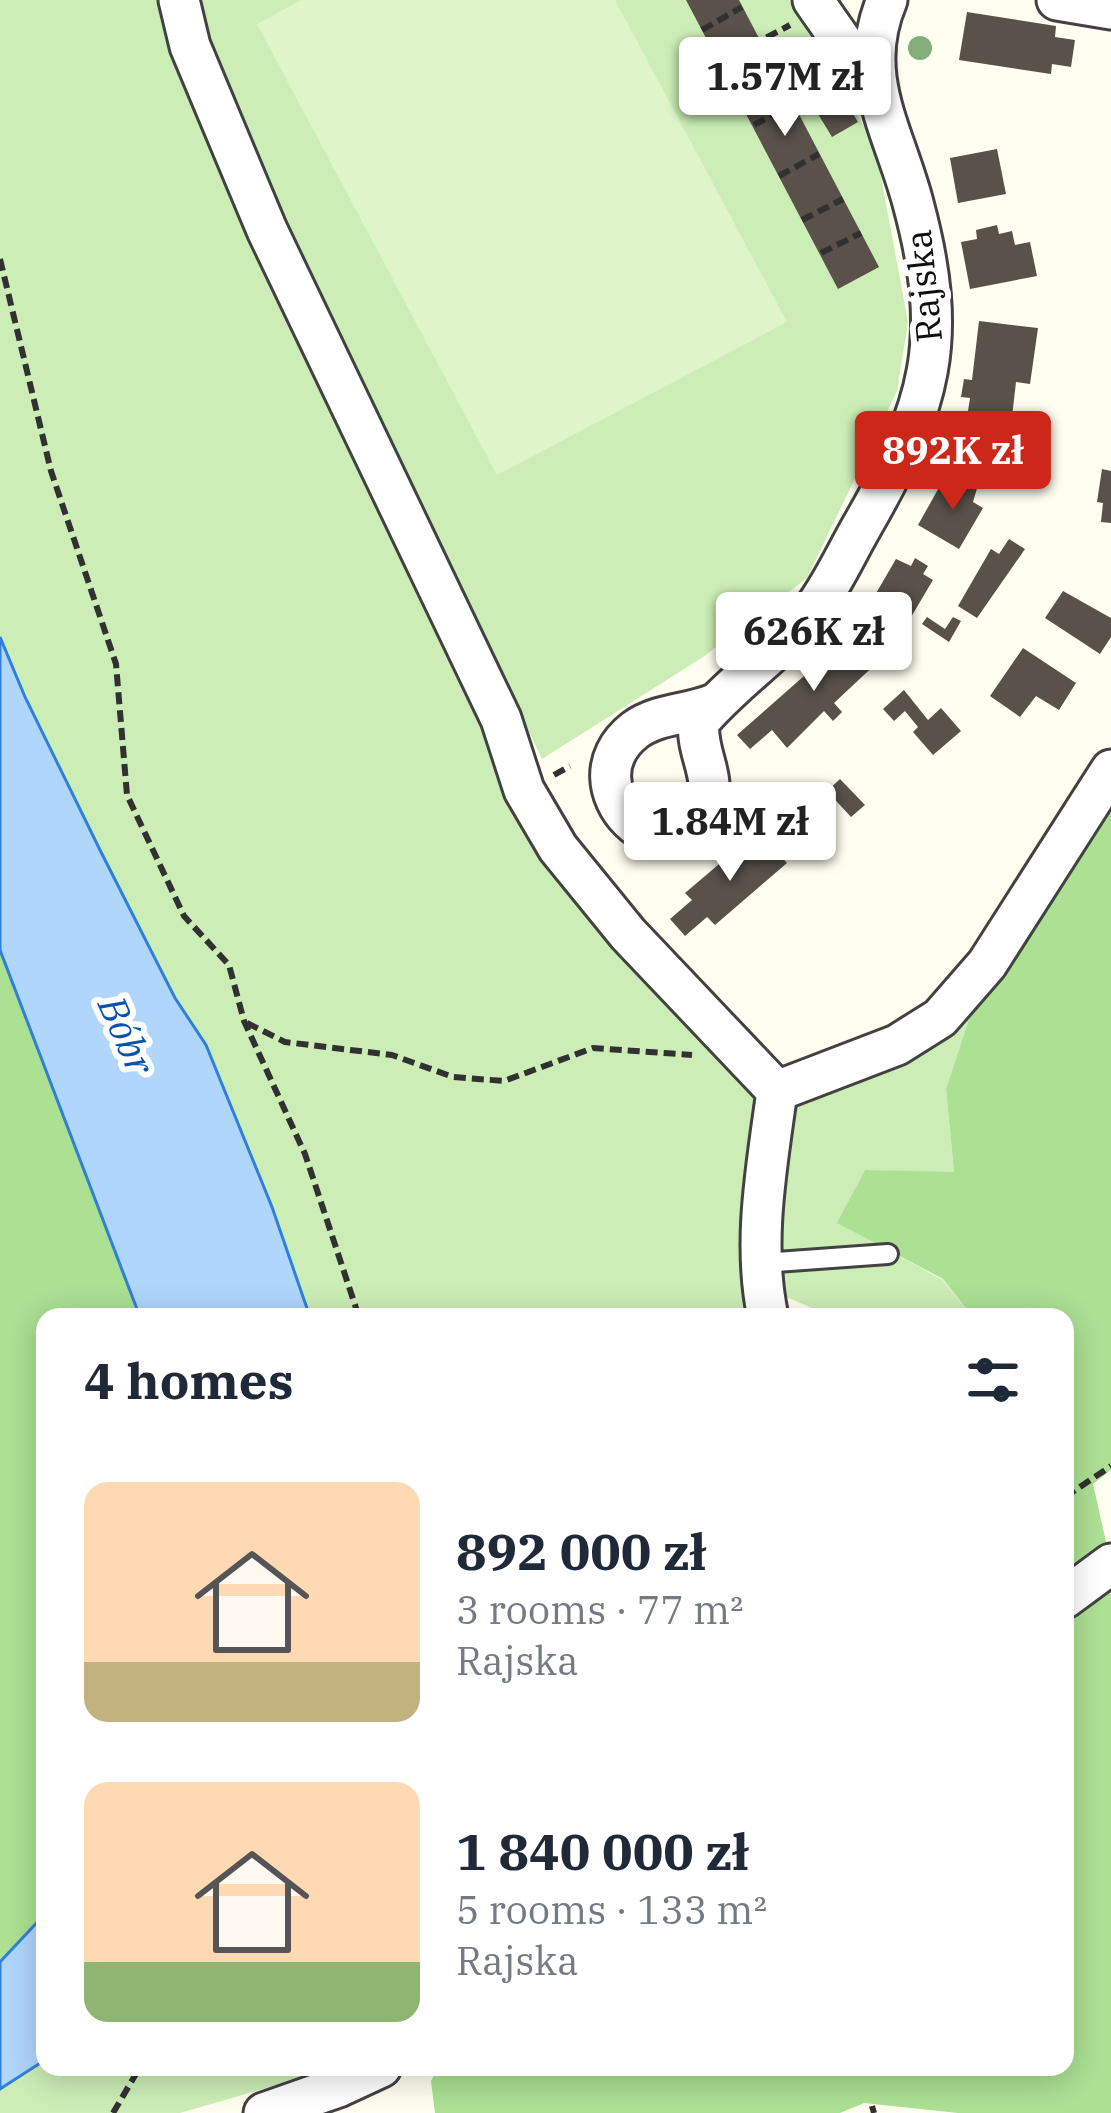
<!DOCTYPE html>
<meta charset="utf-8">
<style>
body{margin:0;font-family:"IBM Plex Serif",serif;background:#f6f6f7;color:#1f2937;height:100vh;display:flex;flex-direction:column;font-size:45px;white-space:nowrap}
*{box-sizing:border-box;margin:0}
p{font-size:39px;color:#747a83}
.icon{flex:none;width:66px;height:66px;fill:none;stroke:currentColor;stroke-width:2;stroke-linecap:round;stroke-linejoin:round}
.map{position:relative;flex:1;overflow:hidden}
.details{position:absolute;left:36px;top:1308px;width:1038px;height:768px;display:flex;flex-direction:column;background:#fff;border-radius:24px;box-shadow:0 6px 30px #0003}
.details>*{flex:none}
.price{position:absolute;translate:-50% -102px;padding:0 27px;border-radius:12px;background:#fff;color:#222;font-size:39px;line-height:78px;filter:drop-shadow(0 3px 6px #0008)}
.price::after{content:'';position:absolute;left:50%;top:72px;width:36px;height:27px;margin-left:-18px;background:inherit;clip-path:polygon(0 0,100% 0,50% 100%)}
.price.active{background:#cc2719;color:#fff}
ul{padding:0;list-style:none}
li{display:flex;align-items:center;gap:36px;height:300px;padding:0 48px}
li span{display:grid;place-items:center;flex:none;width:336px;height:240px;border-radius:24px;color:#555}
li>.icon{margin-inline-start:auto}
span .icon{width:144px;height:144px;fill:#fffc;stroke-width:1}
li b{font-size:51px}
h2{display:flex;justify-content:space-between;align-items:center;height:144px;padding:0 48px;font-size:51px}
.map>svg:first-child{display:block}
.green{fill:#cceeb6}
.forest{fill:#ace093}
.pitch{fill:#dff4c8}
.water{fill:#b0d6fc;stroke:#3080da;stroke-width:3}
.building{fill:#59514a}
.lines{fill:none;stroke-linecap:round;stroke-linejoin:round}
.lane-casing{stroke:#424242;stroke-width:24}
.street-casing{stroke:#424242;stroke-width:45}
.path{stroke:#313131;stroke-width:6;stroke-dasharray:12 6;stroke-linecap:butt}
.lane{stroke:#fff;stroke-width:18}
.street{stroke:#fff;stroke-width:39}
.tree{fill:#84ae79}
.labels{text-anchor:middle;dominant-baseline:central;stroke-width:12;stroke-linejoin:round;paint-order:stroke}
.street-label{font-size:36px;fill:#0f0f0f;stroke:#fff}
.water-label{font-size:39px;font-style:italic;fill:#0b52ad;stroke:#fff}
</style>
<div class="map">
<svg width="1111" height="2113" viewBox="0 0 1111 2113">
<rect width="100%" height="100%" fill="#fffef0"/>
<!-- green -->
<g class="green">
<path d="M0 0H179L524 788 778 1091 832 1071 987 964 946 1089 954 1173 865 1170 838 1223 943 1280 973 1317H833L763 1287 768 1317H310L272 1207 206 1045 175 998 101 852 25 697 0 637Z"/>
<path d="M198 0H789L875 145 908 322 897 391 807 578 703 657 542 759 267 184 212 45Z"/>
<path d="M45 2060V2067H327L311 2075 180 2113H0V2089Z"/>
</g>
<!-- forest -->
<g class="forest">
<path d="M1111 770V1470L1093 1484 1111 1564V2113H958L864 2103 840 2113H435L431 2081 438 2067H1065V1317H973L943 1279 837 1223 865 1170 954 1172 946 1089 987 964Z"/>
<path d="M0 950 140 1317H45V1914L0 1962Z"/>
</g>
<!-- pitch -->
<path class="pitch" d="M301 0H615L787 322 497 475 257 24Z"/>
<!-- water -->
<g class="water">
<path d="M0 637 25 697 101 852 175 998 206 1045 272 1207 310 1317H140L0 950Z"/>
<path d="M45 1914V2060L0 2089V1962Z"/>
</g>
<!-- building -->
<g class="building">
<path d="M686 0H739L879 267 838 289Z"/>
<path d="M967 12 1056 26 1055 37 1075 40 1071 67 1052 64 1051 74 959 60Z"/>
<path d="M821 60 858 122 832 137 795 76Z"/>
<path d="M997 149 1006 194 958 203 950 158Z"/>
<path d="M997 225 999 234 1012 231 1015 245 1030 242 1037 276 970 289 961 242 977 239 976 230Z"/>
<path d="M979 321 1038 328 1030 384 1016 382 1012 417 968 411 970 398 961 397 964 379 972 380Z"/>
<path d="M1102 469 1111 471V523L1101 522 1103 503 1097 502Z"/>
<path d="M965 478 978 485 973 502 983 508 959 549 918 525 941 484 952 490 958 479Z"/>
<path d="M1009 539 1025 549 977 618 958 606 991 549 999 554Z"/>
<path d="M915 558 928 566 923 574 933 580 911 617 875 595 896 559 911 566Z"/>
<path d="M1063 591 1111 618V637L1100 654 1045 618Z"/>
<path d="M927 617 945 629 953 617 961 621 949 642 922 624Z"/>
<path d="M855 631 881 659 834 703 842 712 833 721 824 711 787 748 772 730 750 749 737 735Z"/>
<path d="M1023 648 1076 683 1059 710 1036 696 1020 717 990 696Z"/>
<path d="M904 690 928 720 941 708 961 731 933 755 913 732 918 727 905 711 894 721 883 709Z"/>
<path d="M840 779 865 805 851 817 827 791Z"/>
<path d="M758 831 787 863 715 925 707 917 685 936 670 919 692 900 685 893Z"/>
</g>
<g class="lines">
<!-- lane casing -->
<g class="lane-casing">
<path id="lane" d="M762 1263 888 1254"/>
</g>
<!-- street casing -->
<g class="street-casing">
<g id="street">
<path d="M179 0 190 46 267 230 501 719 524 790 558 848 628 934 777 1091"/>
<path d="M813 0 875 89"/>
<path d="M1057 0 1111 9"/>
<path d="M714 704C688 715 658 713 635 730 563 786 670 889 706 804 717 777 695 751 699 722 732 682 788 645 816 606 834 581 847 552 862 526 931 406 950 340 913 203 894 131 855 75 887 0"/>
<path d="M777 1091 897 1045 940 1018 987 964 1111 770"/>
<path d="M768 1317C752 1243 767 1165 777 1091"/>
<path d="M1065 1598 1111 1564"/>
<path d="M264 2113 338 2087 381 2067"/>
</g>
</g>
<!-- path -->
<g class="path">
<path d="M702 30 742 7"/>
<path d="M719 63 790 25"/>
<path d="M754 125 793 104"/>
<path d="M779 176 819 154"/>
<path d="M802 220 843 199"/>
<path d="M821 253 861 233"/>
<path d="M0 259 51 471 116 664 127 795 184 916 229 965 244 1021 305 1154 359 1317"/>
<path d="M554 775 570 766"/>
<path d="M247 1023 285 1042 392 1055 453 1077 504 1081 593 1048 692 1055"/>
<path d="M1065 1497 1111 1466"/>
<path d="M872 2106 874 2113"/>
<path d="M113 2113 140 2067"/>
</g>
<!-- lane -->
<use href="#lane" class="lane"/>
<!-- street -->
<use href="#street" class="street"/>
</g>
<!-- trees -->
<circle class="tree" cx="920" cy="48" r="12"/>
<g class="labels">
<!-- street labels -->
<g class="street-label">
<text transform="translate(923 286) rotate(-96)">Rajska</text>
</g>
<!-- water labels -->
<g class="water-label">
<text transform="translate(127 1035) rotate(66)">Bóbr</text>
</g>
</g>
</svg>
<b class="price" style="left:785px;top:139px">1.57M zł</b>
<b class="price active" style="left:953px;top:513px">892K zł</b>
<b class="price" style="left:814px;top:694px">626K zł</b>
<b class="price" style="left:730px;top:884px">1.84M zł</b>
<section class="details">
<h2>4 homes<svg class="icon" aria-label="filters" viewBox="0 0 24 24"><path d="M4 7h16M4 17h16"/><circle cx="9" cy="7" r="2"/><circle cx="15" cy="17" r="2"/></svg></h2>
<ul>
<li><span style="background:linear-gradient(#ffd9b3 75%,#c2b280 0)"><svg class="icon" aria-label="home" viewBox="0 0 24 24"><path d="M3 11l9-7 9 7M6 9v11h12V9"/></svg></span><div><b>892 000 zł</b><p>3 rooms · 77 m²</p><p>Rajska</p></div></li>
<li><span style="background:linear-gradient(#ffd9b3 75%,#8fb573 0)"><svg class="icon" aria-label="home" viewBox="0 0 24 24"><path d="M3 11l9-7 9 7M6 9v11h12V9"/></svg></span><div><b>1 840 000 zł</b><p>5 rooms · 133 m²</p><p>Rajska</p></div></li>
</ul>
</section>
</div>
